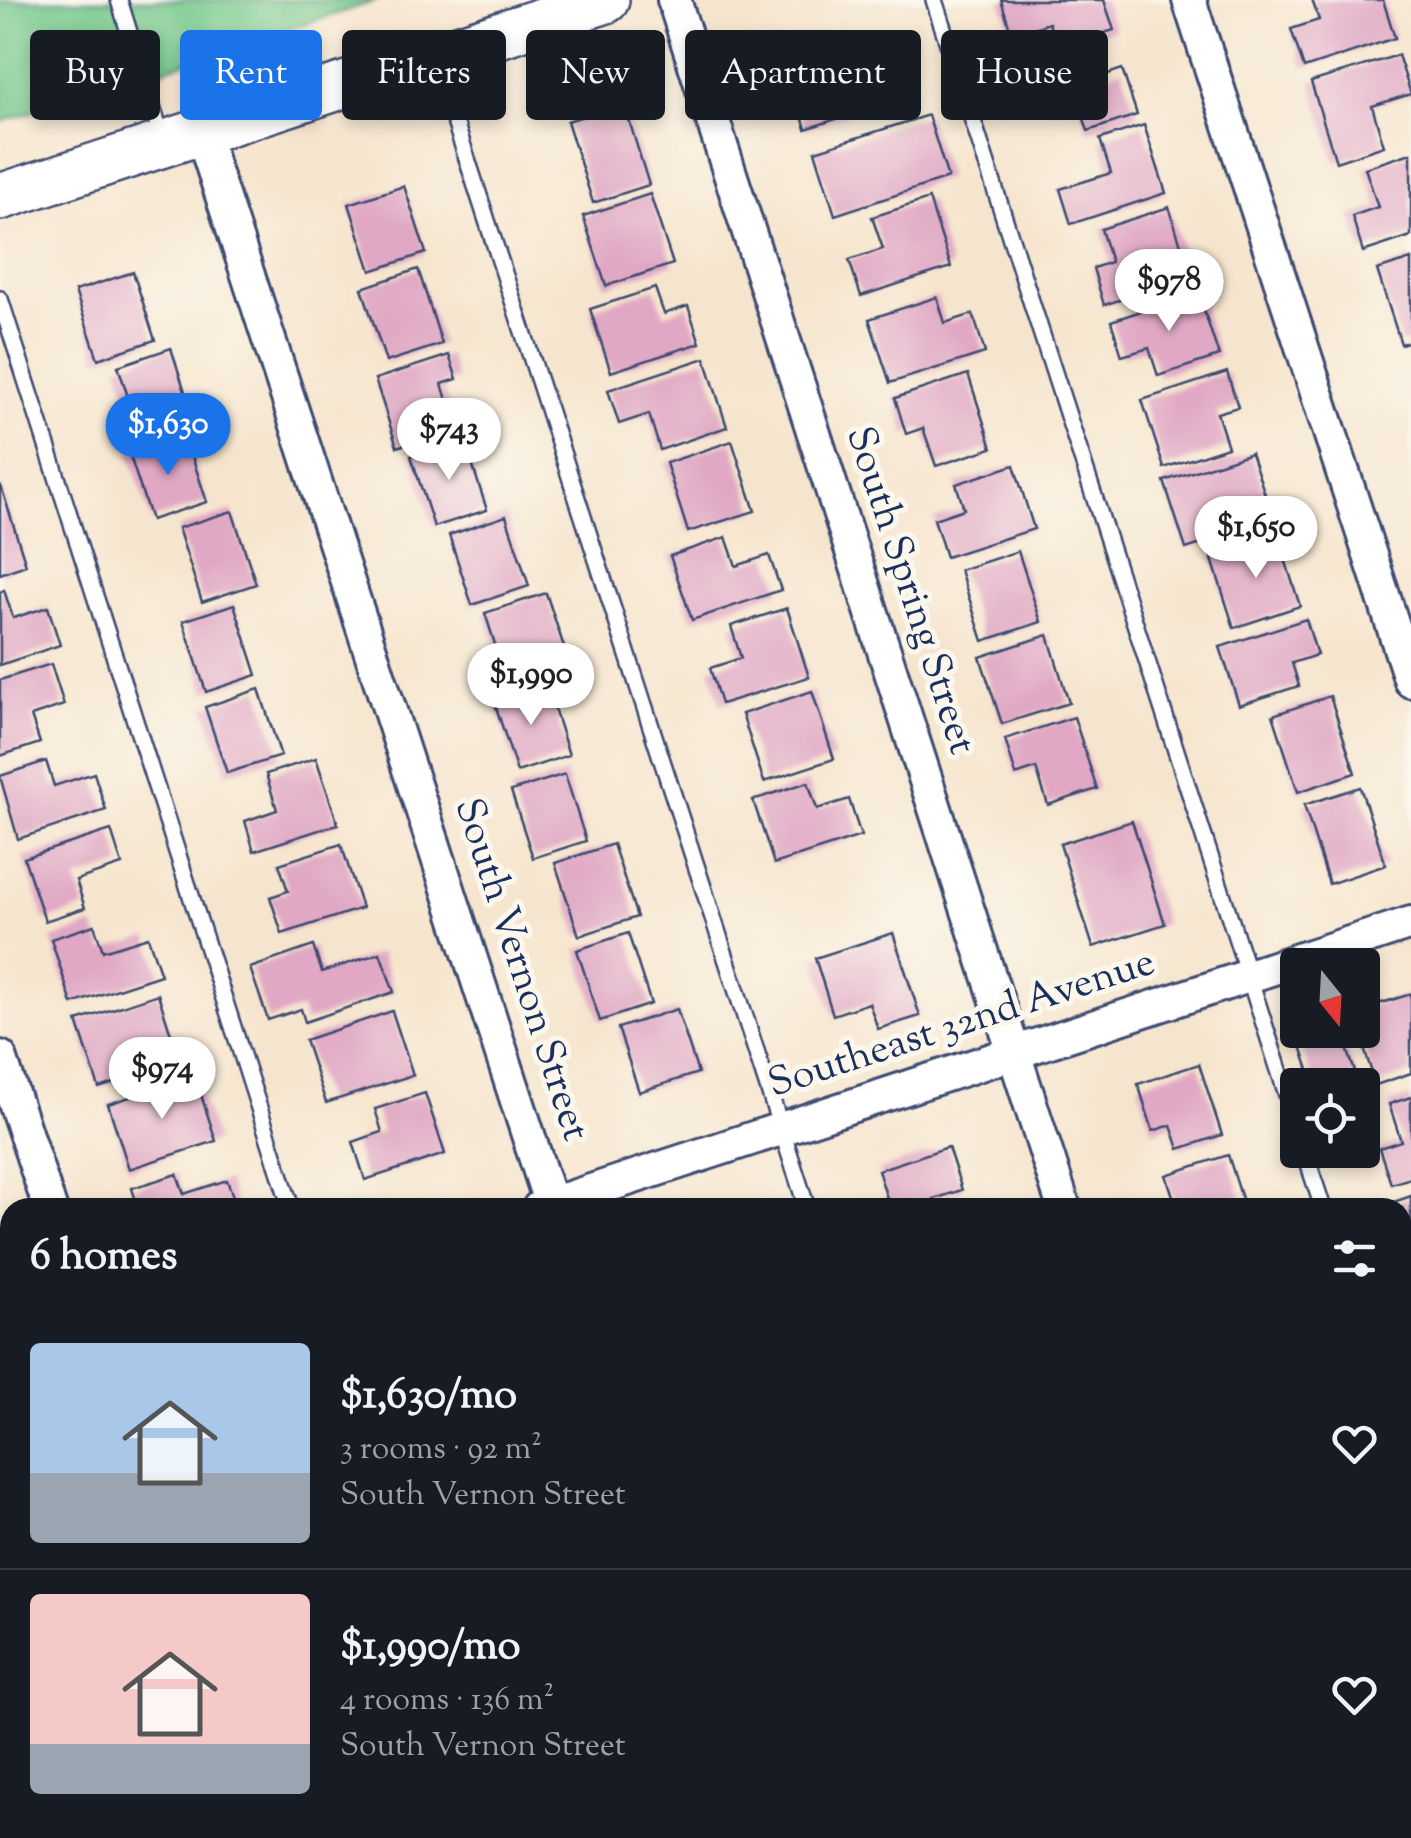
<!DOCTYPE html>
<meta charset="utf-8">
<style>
body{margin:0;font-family:"Sorts Mill Goudy",serif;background:#242831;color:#f1f3f6;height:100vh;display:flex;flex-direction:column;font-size:38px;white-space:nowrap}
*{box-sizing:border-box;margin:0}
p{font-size:32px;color:#9ea1a6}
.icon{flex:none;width:55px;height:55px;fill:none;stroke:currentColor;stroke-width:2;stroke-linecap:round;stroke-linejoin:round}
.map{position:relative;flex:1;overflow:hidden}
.side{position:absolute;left:0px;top:1198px;width:1412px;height:642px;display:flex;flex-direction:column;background:#171b24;border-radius:30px 30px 0 0;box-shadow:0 5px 15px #0003}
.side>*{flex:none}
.guide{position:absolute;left:30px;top:30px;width:1352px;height:90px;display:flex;gap:20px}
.needle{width:65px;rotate:162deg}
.fabs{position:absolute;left:1280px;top:948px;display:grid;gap:20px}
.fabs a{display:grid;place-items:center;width:100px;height:100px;border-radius:10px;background:#171b24;box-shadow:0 5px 15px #0003;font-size:50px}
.price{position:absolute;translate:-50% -85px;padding:0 22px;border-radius:35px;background:#fff;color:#222;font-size:32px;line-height:65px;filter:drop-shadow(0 2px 5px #0008)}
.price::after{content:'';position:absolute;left:50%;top:60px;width:30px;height:22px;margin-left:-15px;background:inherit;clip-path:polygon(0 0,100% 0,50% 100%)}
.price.on{background:#1a73e8;color:#fff}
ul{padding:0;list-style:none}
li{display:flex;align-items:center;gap:30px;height:250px;padding:0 30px}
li+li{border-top:2px solid #363941}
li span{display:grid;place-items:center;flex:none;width:280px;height:200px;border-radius:10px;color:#555}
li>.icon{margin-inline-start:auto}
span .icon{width:120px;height:120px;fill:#fffc;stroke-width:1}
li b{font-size:42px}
h2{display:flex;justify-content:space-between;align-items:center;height:120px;padding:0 30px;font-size:42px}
.pill{padding:0 35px;border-radius:10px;background:#171b24;box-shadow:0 5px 15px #0003;font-size:35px;line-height:90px}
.pill.on{background:#1a73e8;color:#fff}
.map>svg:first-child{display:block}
.green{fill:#74c88c;stroke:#487c75;stroke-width:2.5}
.building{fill:#e0a8c4}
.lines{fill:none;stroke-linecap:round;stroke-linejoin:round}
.lane-casing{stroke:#3c4a6f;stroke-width:20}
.street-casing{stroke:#3c4a6f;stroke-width:38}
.secondary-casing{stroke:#3c4a6f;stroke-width:50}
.lane{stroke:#fff;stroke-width:15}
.street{stroke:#fff;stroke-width:32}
.secondary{stroke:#fff;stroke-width:45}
.labels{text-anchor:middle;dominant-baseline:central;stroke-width:10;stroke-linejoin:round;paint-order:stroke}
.street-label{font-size:40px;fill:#1b2f5e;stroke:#fbf7ec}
</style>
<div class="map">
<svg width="1411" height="1838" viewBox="0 0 1411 1838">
<rect width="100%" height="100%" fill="#fbf7ec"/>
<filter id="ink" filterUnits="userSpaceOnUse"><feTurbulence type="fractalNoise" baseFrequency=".01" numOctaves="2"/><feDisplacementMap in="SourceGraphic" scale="20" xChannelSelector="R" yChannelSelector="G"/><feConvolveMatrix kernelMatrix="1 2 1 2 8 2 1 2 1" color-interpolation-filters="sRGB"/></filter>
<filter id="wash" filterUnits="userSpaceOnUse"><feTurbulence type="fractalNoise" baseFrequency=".0048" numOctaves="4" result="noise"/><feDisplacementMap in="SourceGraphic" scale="40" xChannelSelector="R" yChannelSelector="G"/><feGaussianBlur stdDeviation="2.25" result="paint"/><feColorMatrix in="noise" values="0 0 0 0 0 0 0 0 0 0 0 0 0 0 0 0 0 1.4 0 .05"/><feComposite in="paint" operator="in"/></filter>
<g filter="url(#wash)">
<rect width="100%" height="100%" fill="#f6e5ce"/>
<!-- green -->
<path class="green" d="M0 0H379L0 122Z"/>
<g id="blocks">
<!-- building -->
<g class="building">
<path d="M1001 0H1104L1114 30 1057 48 1049 23 1012 35Z"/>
<path d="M1312 0H1383L1395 38 1304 68 1291 29 1319 20Z"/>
<path d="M826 34 839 73 869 63 882 104 806 129 780 48Z"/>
<path d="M1398 55 1411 94 1372 106 1384 146 1336 162 1311 82Z"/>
<path d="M1122 69 1137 115 1088 131 1073 86Z"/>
<path d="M624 104 649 185 593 203 567 121Z"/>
<path d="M928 115 948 178 835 215 815 151Z"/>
<path d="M1144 125 1166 193 1071 224 1060 189 1111 173 1100 139Z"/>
<path d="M1411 153V236L1363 252 1352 216 1378 207 1365 168Z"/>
<path d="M404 186 426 253 371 271 349 204Z"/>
<path d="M650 194 673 264 606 286 583 216Z"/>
<path d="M929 199 951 267 861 296 849 260 883 249 872 217Z"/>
<path d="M1169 207 1191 277 1104 305 1093 268 1111 262 1101 229Z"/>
<path d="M1411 259V341L1401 344 1377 270Z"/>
<path d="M418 269 442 344 386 362 362 288Z"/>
<path d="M133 272 155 340 98 359 75 291Z"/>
<path d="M655 288 664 314 688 306 700 343 611 372 590 309Z"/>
<path d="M1198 292 1219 356 1158 376 1149 348 1122 356 1111 321Z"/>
<path d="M937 297 945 323 973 314 985 353 890 383 869 319Z"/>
<path d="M171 348 194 420 141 437 118 366Z"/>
<path d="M449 355 457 379 442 384 456 428 397 447 375 379Z"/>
<path d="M705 358 727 427 660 450 649 414 619 424 608 390Z"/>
<path d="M1227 372 1238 407 1217 413 1228 447 1164 468 1142 400Z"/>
<path d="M968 374 992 448 936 466 923 428 906 434 895 398Z"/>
<path d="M185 435 207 502 151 520 129 453Z"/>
<path d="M464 439 487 510 434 527 411 456Z"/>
<path d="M732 441 755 511 688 532 666 463Z"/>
<path d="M1251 453 1274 521 1186 549 1164 481Z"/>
<path d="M1014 465 1034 529 946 557 934 519 964 509 956 484Z"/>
<path d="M1 486 26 565 0 574V487Z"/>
<path d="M232 511 256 584 202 602 178 528Z"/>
<path d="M506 516 529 586 472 605 449 535Z"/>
<path d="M1277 534 1300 606 1234 628 1211 556Z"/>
<path d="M726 537 736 566 769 555 781 590 692 620 670 556Z"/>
<path d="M1018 551 1041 622 983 641 960 570Z"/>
<path d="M4 590 13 618 48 607 60 645 0 665V592Z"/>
<path d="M546 593 568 659 506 679 485 613Z"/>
<path d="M234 604 257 675 206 692 183 621Z"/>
<path d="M787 608 809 677 721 704 710 668 741 658 731 626Z"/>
<path d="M1306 619 1317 655 1292 663 1299 686 1239 705 1220 647Z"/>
<path d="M1048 635 1069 703 1002 724 980 657Z"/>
<path d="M51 664 64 705 31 716 40 743 0 756V680Z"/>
<path d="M546 684 569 755 517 772 494 701Z"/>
<path d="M259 689 281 756 227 773 205 707Z"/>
<path d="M812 691 834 759 764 782 742 714Z"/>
<path d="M1330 696 1355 773 1298 792 1273 715Z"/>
<path d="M1074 717 1097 789 1048 805 1036 768 1016 775 1005 739Z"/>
<path d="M316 758 338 824 254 851 245 821 277 810 266 774Z"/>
<path d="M46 761 54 786 94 773 106 810 18 839 0 776Z"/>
<path d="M565 774 586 841 533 858 511 791Z"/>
<path d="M808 782 817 809 849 799 861 836 774 864 753 800Z"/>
<path d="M1360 787 1386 865 1329 884 1304 805Z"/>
<path d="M1132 821 1165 924 1093 947 1060 844Z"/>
<path d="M111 830 122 865 76 880 85 908 45 921 24 858Z"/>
<path d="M341 844 362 908 282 934 270 897 288 891 279 864Z"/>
<path d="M613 844 637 917 579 936 555 863Z"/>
<path d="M94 925 103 951 148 937 161 975 72 1004 51 939Z"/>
<path d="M628 933 651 1004 600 1021 577 950Z"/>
<path d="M893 933 920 1016 878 1029 869 1003 833 1015 815 958Z"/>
<path d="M313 946 322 972 380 953 394 992 305 1022 301 1009 268 1020 250 968Z"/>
<path d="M158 994 180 1062 99 1088 77 1021Z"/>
<path d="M1411 994V1073L1376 1085 1358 1030H1362V1009Z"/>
<path d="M677 1009 698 1073 639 1092 618 1028Z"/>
<path d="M392 1011 413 1075 326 1103 305 1040Z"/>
<path d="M1329 1030H1341L1356 1075 1325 1085H1314L1299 1040Z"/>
<path d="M1199 1064 1222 1135 1179 1149 1171 1125 1153 1131 1138 1084Z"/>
<path d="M195 1076 216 1141 129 1169 108 1104Z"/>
<path d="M425 1093 445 1154 365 1180 353 1142 382 1132 375 1109Z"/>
<path d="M1411 1097V1178L1391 1184 1379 1148 1401 1141 1389 1104Z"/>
<path d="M948 1147 962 1190 934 1199 937 1208H890L878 1170Z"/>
<path d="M1228 1155 1245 1208H1177L1166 1175Z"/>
<path d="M177 1174 184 1194 227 1180 237 1208H138L132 1188Z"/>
<path d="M1411 1196V1221L1402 1223V1208H1376Z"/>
<path d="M1403 1705 1411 1729V1786L1402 1789Z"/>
<path d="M10 1750V1831H9L0 1802V1753Z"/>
<path d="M1411 1801V1838H1387L1384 1830H1402V1804Z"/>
<path d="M655 1830H687L690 1838H633Z"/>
<path d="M725 1830H797L799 1832 791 1838H714Z"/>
<path d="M1092 1830H1166L1169 1838H1119L1117 1833 1094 1838Z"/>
</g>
</g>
</g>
<g filter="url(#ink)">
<use href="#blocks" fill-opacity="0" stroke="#3c4a6f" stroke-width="2.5"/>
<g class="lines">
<!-- lane casing -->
<g class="lane-casing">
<g id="lane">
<path d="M119 0 163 141"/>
<path d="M934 0 1298 1129"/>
<path d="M435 60 807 1208"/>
<path d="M0 299 291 1208"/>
<path d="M1304 1150 1323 1208"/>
<path d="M1402 1453 1411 1479"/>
<path d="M0 1661 10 1657"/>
<path d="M1012 1830 1014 1838"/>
</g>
</g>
<!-- street casing -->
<g class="street-casing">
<g id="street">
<path d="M674 0 1064 1208"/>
<path d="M1189 0 1411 681"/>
<path d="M201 131 552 1208"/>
<path d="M0 1057 50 1208"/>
<path d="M539 1208 1411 923"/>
<path d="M0 1384 10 1380"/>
<path d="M1268 1830 1271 1838"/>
<path d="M282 1838 307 1830"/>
</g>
</g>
<!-- secondary casing -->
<g class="secondary-casing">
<path id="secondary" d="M0 197 606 0"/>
</g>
<!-- lane -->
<use href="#lane" class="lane"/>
<!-- street -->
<use href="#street" class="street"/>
<!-- secondary -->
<use href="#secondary" class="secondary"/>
</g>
</g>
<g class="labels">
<!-- street labels -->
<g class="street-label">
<text transform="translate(909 591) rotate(72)">South Spring Street</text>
<text transform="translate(520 970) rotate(72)">South Vernon Street</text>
<text transform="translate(962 1025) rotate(-18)">Southeast 32nd Avenue</text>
</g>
</g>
</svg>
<div class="fabs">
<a><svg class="needle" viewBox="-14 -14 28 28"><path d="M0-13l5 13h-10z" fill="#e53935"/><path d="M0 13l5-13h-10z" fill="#9ea1a6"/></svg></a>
<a><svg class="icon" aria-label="locate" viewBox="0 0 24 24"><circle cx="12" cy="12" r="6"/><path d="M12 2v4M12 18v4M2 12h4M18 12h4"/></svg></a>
</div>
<b class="price" style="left:1169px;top:334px">$978</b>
<b class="price on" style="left:168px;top:478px">$1,630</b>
<b class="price" style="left:449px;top:483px">$743</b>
<b class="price" style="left:1256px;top:581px">$1,650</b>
<b class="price" style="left:531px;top:728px">$1,990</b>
<b class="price" style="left:162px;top:1122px">$974</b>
<div class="guide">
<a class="pill">Buy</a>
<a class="pill on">Rent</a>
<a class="pill">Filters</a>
<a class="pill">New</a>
<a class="pill">Apartment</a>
<a class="pill">House</a>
</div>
<section class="side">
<h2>6 homes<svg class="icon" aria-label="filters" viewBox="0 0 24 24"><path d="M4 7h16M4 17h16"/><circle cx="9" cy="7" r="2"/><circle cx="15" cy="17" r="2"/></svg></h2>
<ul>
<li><span style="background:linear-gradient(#a9c7e8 65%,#9aa5b1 0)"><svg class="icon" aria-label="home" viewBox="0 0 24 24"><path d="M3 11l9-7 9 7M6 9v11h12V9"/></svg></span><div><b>$1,630/mo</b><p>3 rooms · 92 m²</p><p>South Vernon Street</p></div><svg class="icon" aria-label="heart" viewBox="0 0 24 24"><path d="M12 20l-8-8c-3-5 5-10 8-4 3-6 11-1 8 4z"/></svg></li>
<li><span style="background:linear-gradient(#f6c9c9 75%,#9aa5b1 0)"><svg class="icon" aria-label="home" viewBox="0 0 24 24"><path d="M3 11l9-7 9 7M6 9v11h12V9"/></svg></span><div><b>$1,990/mo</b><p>4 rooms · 136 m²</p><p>South Vernon Street</p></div><svg class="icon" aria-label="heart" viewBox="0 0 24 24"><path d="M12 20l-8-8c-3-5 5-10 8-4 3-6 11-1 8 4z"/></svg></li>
</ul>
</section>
</div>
